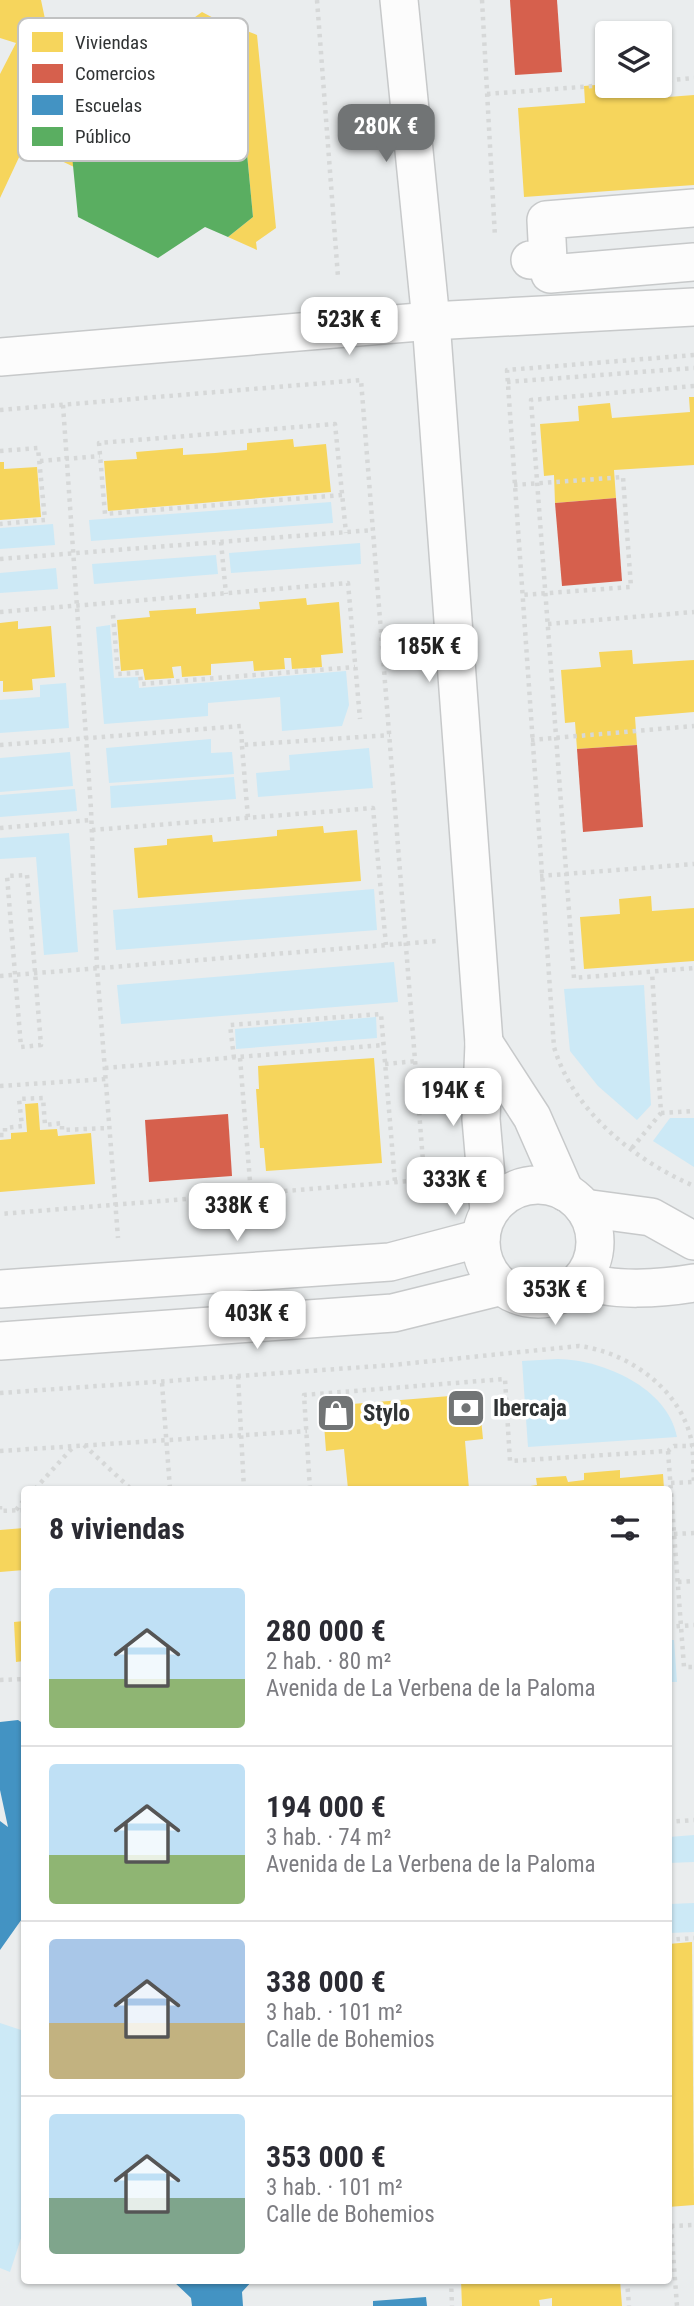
<!DOCTYPE html>
<html lang="es">
<meta charset="utf-8">
<style>
body{margin:0;font-family:"Roboto Condensed",sans-serif;background:#f2f2f3;color:#2b2b33;height:100vh;display:flex;flex-direction:column;font-size:26px;white-space:nowrap}
*{box-sizing:border-box;margin:0}
p{font-size:23px;color:#7c7c81}
.icon{flex:none;width:38px;height:38px;fill:none;stroke:currentColor;stroke-width:2;stroke-linecap:round;stroke-linejoin:round}
.map{position:relative;flex:1;overflow:hidden}
.details{position:absolute;left:21px;top:1486px;width:651px;height:798px;display:flex;flex-direction:column;background:#fff;border-radius:7px;box-shadow:0 2px 5px #0004}
.details>*{flex:none}
.buttons{position:absolute;left:595px;top:21px;display:grid;gap:14px}
.buttons a{display:grid;place-items:center;width:77px;height:77px;border-radius:7px;background:#fff;box-shadow:0 2px 5px #0004;font-size:35px}
.price{position:absolute;translate:-50% -60px;padding:0 16px;border-radius:14px;background:#fff;color:#222;font-size:23px;line-height:46px;filter:drop-shadow(0 2px 4px #0008)}
.price::after{content:'';position:absolute;left:50%;top:42px;width:21px;height:16px;margin-left:-10px;background:inherit;clip-path:polygon(0 0,100% 0,50% 100%)}
.price.active{background:#717475;color:#fff}
ul{padding:0;list-style:none}
li{display:flex;align-items:center;gap:21px;height:175px;padding:0 28px}
li+li{border-top:2px solid #e1e1e2}
li span{display:grid;place-items:center;flex:none;width:196px;height:140px;border-radius:7px;color:#555}
li>.icon{margin-inline-start:auto}
span .icon{width:84px;height:84px;fill:#fffc;stroke-width:1}
li b{font-size:30px}
h2{display:flex;justify-content:space-between;align-items:center;height:84px;padding:0 28px;font-size:30px}
.map>svg:first-child{display:block}
.green{fill:#cce9f6}
.homes{fill:#f6d55c}
.shops{fill:#d6604d}
.schools{fill:#4393c3}
.public{fill:#5aae61}
.lines{fill:none;stroke-linecap:round;stroke-linejoin:round}
.street-casing{stroke:#c7c9ca;stroke-width:40}
.path{stroke:#d6d8d8;stroke-width:4.5;stroke-dasharray:3.5 5;stroke-linecap:butt}
.street{stroke:#fcfcfc;stroke-width:37}
.labels{text-anchor:middle;dominant-baseline:central;stroke-width:7;stroke-linejoin:round;paint-order:stroke}
.poi-label{font-size:23px;font-weight:bold;fill:#303334;stroke:#fff;text-anchor:start}
.key{fill:#fff;stroke:#c1c2c2;stroke-width:2}
.key-label{font-size:19px;fill:#303334}
</style>
<div class="map">
<svg width="694" height="2306" viewBox="0 0 694 2306">
<rect width="100%" height="100%" fill="#eaedee"/>
<!-- green -->
<g class="green">
<path d="M331 502 333 523 91 541 89 520Z"/>
<path d="M53 524 55 545 0 549V528Z"/>
<path d="M360 543 361 564 231 573 229 553Z"/>
<path d="M216 555 218 574 94 584 92 564Z"/>
<path d="M56 568 58 589 0 593V573Z"/>
<path d="M110 625 114 678 138 677 139 688 346 671 349 705 342 726 282 731 280 697 208 703V716L104 724 96 627Z"/>
<path d="M66 683 69 728 0 733V700L40 697V685Z"/>
<path d="M211 739V753L232 752 234 774 109 783 106 748Z"/>
<path d="M369 748 373 788 258 797 256 773 290 770 289 755Z"/>
<path d="M70 752 73 786 0 792V758Z"/>
<path d="M234 777 236 799 111 808 110 786Z"/>
<path d="M75 789 77 811 0 817V795Z"/>
<path d="M69 833 78 952 44 955 36 857 0 859V838Z"/>
<path d="M374 889 377 930 116 950 113 910Z"/>
<path d="M394 962 398 1002 121 1024 117 985Z"/>
<path d="M644 985 651 1105 637 1120 598 1086 570 1051 564 989Z"/>
<path d="M376 1017 377 1038 236 1049 235 1029Z"/>
<path d="M670 1118H694V1167L653 1141Z"/>
<path d="M558 1359C603 1360 667 1387 677 1437L528 1447 522 1361Z"/>
<path d="M669 1640H674L677 1682H669Z"/>
<path d="M694 1835V1862L669 1863V1837Z"/>
<path d="M694 1903V1932L669 1933V1904Z"/>
<path d="M0 2023 24 2031V2229L10 2272 0 2268Z"/>
</g>
<!-- homes -->
<g class="homes">
<path d="M0 0H41L45 19 78 31 0 198V74L16 43 0 38Z"/>
<path d="M202 12 225 24 233 17 234 26 257 35 276 228 256 242 257 250 228 237 253 217 237 48 207 36 136 86 89 66 112 49 136 60Z"/>
<path d="M607 84 654 86 655 98 694 95V185L524 197 518 108 585 103 584 86Z"/>
<path d="M70 135 74 167 45 153Z"/>
<path d="M689 397H694V465L614 470 616 498 555 503 554 475 544 476 540 424 579 421 578 406 610 403 612 418 690 412Z"/>
<path d="M293 439 294 447 326 444 331 492 108 511 104 461 137 459 136 452 183 448V455L215 453 247 450V443Z"/>
<path d="M0 462H4V469L37 467 41 517 0 520Z"/>
<path d="M306 598 307 605 339 602 343 653 321 655 322 667 292 669 291 658H284L285 669 254 671 253 661 211 664V675L182 677 181 666 172 667 174 678 145 680 143 669 121 671 117 620 150 617 149 611 196 608V614L260 609 259 602Z"/>
<path d="M18 621V629L51 626 55 677 32 679 33 690 3 692V681H0V623Z"/>
<path d="M632 650 633 664 694 660V712L635 717 637 745 577 749 575 722 565 723 561 670 601 667 599 652Z"/>
<path d="M323 826 324 833 357 830 361 881 138 898 134 848 167 845V839L212 835 213 842 277 836V830Z"/>
<path d="M651 896 652 911 694 908V961L584 969 580 917 620 914 619 899Z"/>
<path d="M374 1058 382 1163 266 1171 264 1148H260L256 1089H259L258 1066Z"/>
<path d="M38 1103 40 1130 57 1129 58 1136 91 1133 95 1184 0 1192V1140L11 1139V1133L27 1132 25 1104Z"/>
<path d="M450 1396 451 1401 479 1398 483 1439 465 1441 469 1489H348L344 1449 326 1451 323 1411 353 1408 352 1404Z"/>
<path d="M620 1470V1478L663 1474 664 1489H511L537 1485 536 1478 566 1476 568 1482 584 1480V1473Z"/>
<path d="M24 1528V1570L0 1572V1530Z"/>
<path d="M24 1621V1661L16 1662 14 1622Z"/>
<path d="M692 1942 694 2205 668 2207V1944Z"/>
<path d="M461 2280H620L622 2306H552V2298L539 2300 540 2306H462Z"/>
</g>
<!-- shops -->
<g class="shops">
<path d="M510 0H557L562 72 515 75Z"/>
<path d="M616 498 622 581 562 586 555 503Z"/>
<path d="M637 745 643 827 583 832 577 749Z"/>
<path d="M228 1114 232 1176 149 1182 145 1120Z"/>
</g>
<!-- schools -->
<g class="schools">
<path d="M18 1720 24 1724V1916L0 1950V1821L8 1827 0 1790V1722Z"/>
<path d="M172 2280H253L242 2292 243 2306H192L191 2298Z"/>
<path d="M426 2297 427 2306H373V2301Z"/>
</g>
<!-- public -->
<path class="public" d="M207 36 237 48 253 217 228 237 205 227 158 258 78 217 65 83 89 66 136 86Z"/>
<g class="lines">
<!-- street casing -->
<g class="street-casing">
<g id="street">
<path d="M399 0 431 321 484 1043 481 1119 489 1211"/>
<path d="M530 260H548L546 220 694 208"/>
<path d="M550 274 694 262"/>
<path d="M0 357 431 321 694 307"/>
<path d="M484 1043 532 1117 565 1192"/>
<circle cx="538" cy="1242" r="57"/>
<path d="M584 1208 651 1217 694 1241"/>
<path d="M583 1279C609 1293 665 1288 694 1283"/>
<path d="M0 1289 390 1262 481 1238"/>
<path d="M0 1341 393 1313 502 1286"/>
</g>
</g>
<!-- path -->
<g class="path">
<path d="M317 0 338 277"/>
<path d="M482 0 495 237"/>
<path d="M660 81 694 78"/>
<path d="M487 94 607 85"/>
<path d="M694 355 507 370 554 1047C573 1111 634 1160 694 1186"/>
<path d="M507 382 694 368"/>
<path d="M694 386 531 400 574 978 694 968"/>
<path d="M63 405 91 809 97 968 118 1238"/>
<path d="M0 410 361 380 423 1161 409 1181 0 1214"/>
<path d="M0 451 38 448 45 520 0 524"/>
<path d="M40 461 100 456"/>
<path d="M514 485 623 477 631 587 521 595"/>
<path d="M342 495 105 514 99 443 335 424 346 533"/>
<path d="M221 542 226 594"/>
<path d="M0 559 373 530"/>
<path d="M0 612 348 583 360 719"/>
<path d="M113 615 118 674 140 673 141 684 355 667"/>
<path d="M548 624 694 612"/>
<path d="M531 740 694 726"/>
<path d="M0 745 241 726 242 745 390 735"/>
<path d="M242 746 248 818"/>
<path d="M0 828 91 820"/>
<path d="M92 830 373 808 386 945"/>
<path d="M27 875 41 1045 21 1047 7 876Z"/>
<path d="M540 876 694 864"/>
<path d="M0 976 437 941"/>
<path d="M234 1058 230 1025 381 1014 395 1182"/>
<path d="M240 1058 251 1194"/>
<path d="M385 1064 417 1061"/>
<path d="M105 1068 384 1045"/>
<path d="M0 1086 106 1079"/>
<path d="M661 1113 694 1111"/>
<path d="M0 1135H5V1128L22 1126 19 1099 43 1098 45 1125 62 1123V1130L109 1128"/>
<path d="M632 1148 661 1113 652 972"/>
<path d="M238 1376 244 1489"/>
<path d="M162 1383 170 1489"/>
<path d="M0 1393 393 1365 579 1346C628 1352 680 1389 691 1439 694 1453 693 1469 694 1483"/>
<path d="M84 1445 131 1489"/>
<path d="M0 1451 307 1431"/>
<path d="M668 1451 684 1667H694"/>
<path d="M671 1483 694 1482"/>
<path d="M35 1489 74 1446"/>
<path d="M310 1489 304 1395 505 1379 510 1461 668 1451 674 1446H692"/>
<path d="M0 1506V1511L24 1510"/>
<path d="M16 1510 24 1500"/>
<path d="M674 1534 694 1533"/>
<path d="M678 1582 694 1581"/>
<path d="M668 1627 694 1625"/>
<path d="M0 1680 24 1679"/>
<path d="M668 1822 694 1820"/>
<path d="M668 1940 694 1938"/>
<path d="M668 2218 671 2226 694 2225"/>
<path d="M671 2226 677 2306"/>
<path d="M451 2280 452 2306"/>
<path d="M627 2280 629 2306"/>
</g>
<!-- street -->
<use href="#street" class="street"/>
</g>
<!-- icons -->
<defs>
<g id="bank-square" transform="scale(2.0125)"><rect x="-9" y="-9" width="18" height="18" rx="4" fill="#717475" stroke="#fff"/><path d="M-6-4H6V4H-6ZM0-2.3a2.3 2.3 0 1 0 0 4.6a2.3 2.3 0 1 0 0-4.6Z" fill="#fff"/></g>
<g id="shop-square" transform="scale(2.0125)"><rect x="-9" y="-9" width="18" height="18" rx="4" fill="#717475" stroke="#fff"/><path d="M-5-2.5h2.3a2.7 3.5 0 0 1 5.4 0H5L5.5 6h-11ZM-1.5-2.5h3a1.5 2.3 0 0 0-3 0Z" fill="#fff"/></g>
</defs>
<g fill-rule="evenodd">
<use href="#bank-square" x="466" y="1408"/>
<use href="#shop-square" x="336" y="1413"/>
</g>
<g class="labels">
<!-- poi labels -->
<g class="poi-label">
<text x="493" y="1408">Ibercaja</text>
<text x="363" y="1413">Stylo</text>
</g>
</g>
<!-- legend -->
<rect x="18" y="18" width="230" height="143" rx="10" class="key"/>
<rect x="32" y="32" width="31" height="20" fill="#f6d55c"/>
<rect x="32" y="64" width="31" height="19" fill="#d6604d"/>
<rect x="32" y="95" width="31" height="20" fill="#4393c3"/>
<rect x="32" y="127" width="31" height="19" fill="#5aae61"/>
<g class="key-label">
<text x="75" y="49">Viviendas</text>
<text x="75" y="80">Comercios</text>
<text x="75" y="112">Escuelas</text>
<text x="75" y="143">Público</text>
</g>
</svg>
<div class="buttons">
<a><svg class="icon" aria-label="layers" viewBox="0 0 24 24"><path d="M12 4l9 5-9 5-9-5zM3 14l9 5 9-5"/></svg></a>
</div>
<b class="price active" style="left:386px;top:164px">280K €</b>
<b class="price" style="left:349px;top:357px">523K €</b>
<b class="price" style="left:429px;top:684px">185K €</b>
<b class="price" style="left:453px;top:1128px">194K €</b>
<b class="price" style="left:455px;top:1217px">333K €</b>
<b class="price" style="left:237px;top:1243px">338K €</b>
<b class="price" style="left:555px;top:1327px">353K €</b>
<b class="price" style="left:257px;top:1351px">403K €</b>
<section class="details">
<h2>8 viviendas<svg class="icon" aria-label="filters" viewBox="0 0 24 24"><path d="M4 7h16M4 17h16"/><circle cx="9" cy="7" r="2"/><circle cx="15" cy="17" r="2"/></svg></h2>
<ul>
<li><span style="background:linear-gradient(#bfe0f5 65%,#8fb573 0)"><svg class="icon" aria-label="home" viewBox="0 0 24 24"><path d="M3 11l9-7 9 7M6 9v11h12V9"/></svg></span><div><b>280 000 €</b><p>2 hab. · 80 m²</p><p>Avenida de La Verbena de la Paloma</p></div></li>
<li><span style="background:linear-gradient(#bfe0f5 65%,#8fb573 0)"><svg class="icon" aria-label="home" viewBox="0 0 24 24"><path d="M3 11l9-7 9 7M6 9v11h12V9"/></svg></span><div><b>194 000 €</b><p>3 hab. · 74 m²</p><p>Avenida de La Verbena de la Paloma</p></div></li>
<li><span style="background:linear-gradient(#a9c7e8 60%,#c2b280 0)"><svg class="icon" aria-label="home" viewBox="0 0 24 24"><path d="M3 11l9-7 9 7M6 9v11h12V9"/></svg></span><div><b>338 000 €</b><p>3 hab. · 101 m²</p><p>Calle de Bohemios</p></div></li>
<li><span style="background:linear-gradient(#bfe0f5 60%,#7fa58c 0)"><svg class="icon" aria-label="home" viewBox="0 0 24 24"><path d="M3 11l9-7 9 7M6 9v11h12V9"/></svg></span><div><b>353 000 €</b><p>3 hab. · 101 m²</p><p>Calle de Bohemios</p></div></li>
</ul>
</section>
</div>
